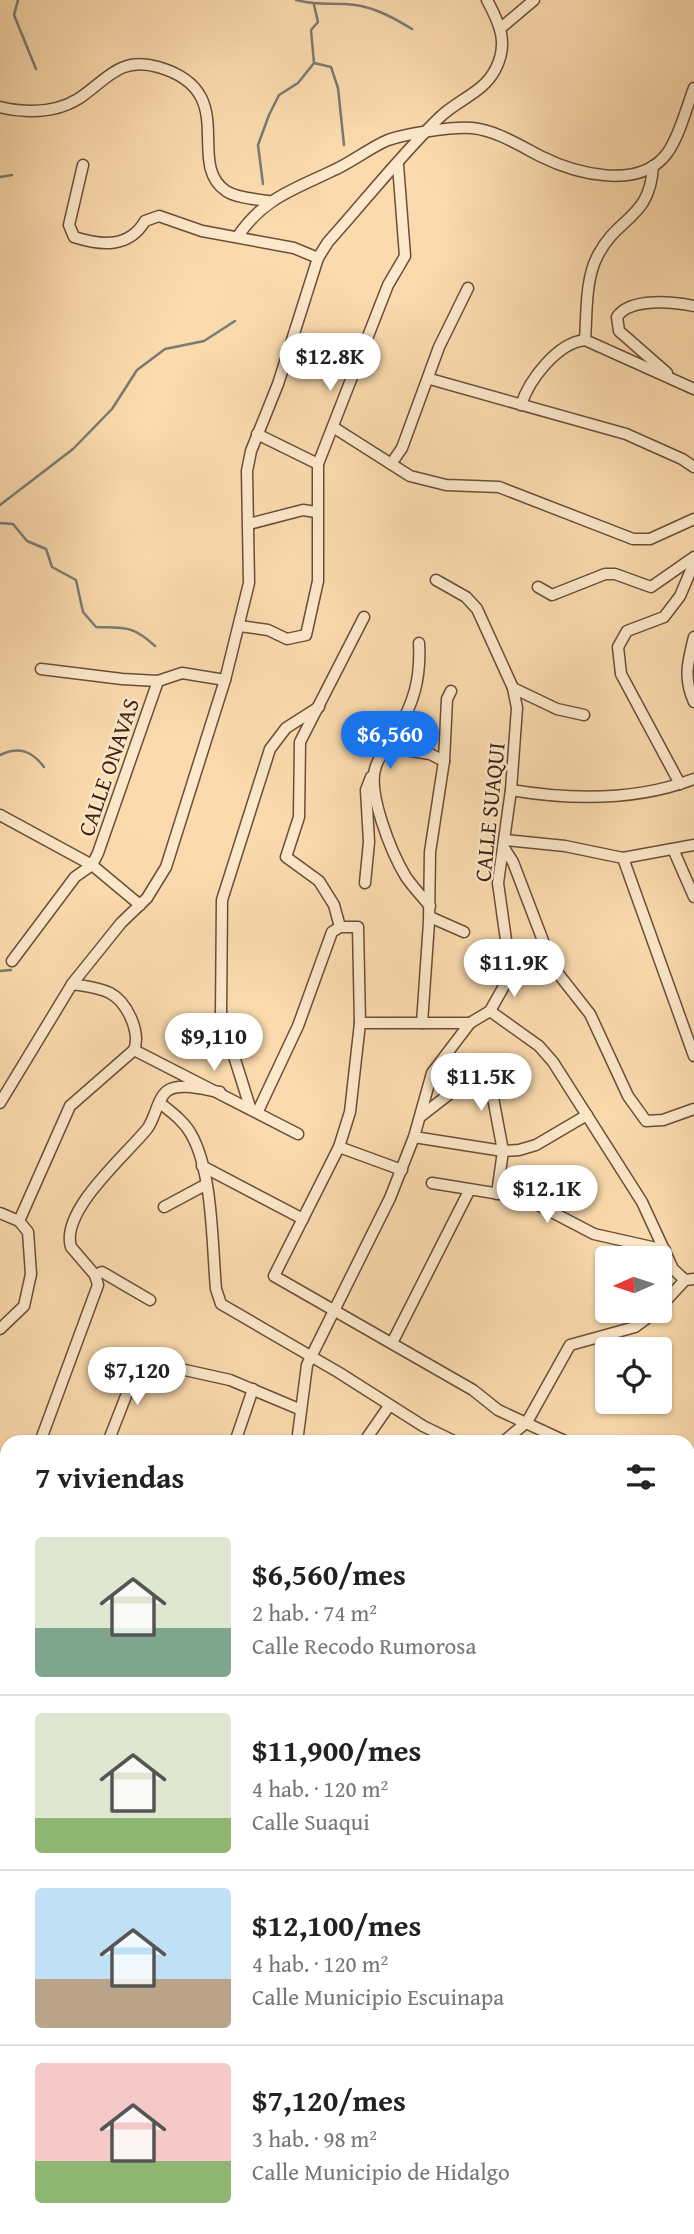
<!DOCTYPE html>
<html lang="es">
<meta charset="utf-8">
<style>
body{margin:0;font-family:"Gentium Book Plus",serif;background:#f6f6f6;color:#222;height:100vh;display:flex;flex-direction:column;font-size:26px;white-space:nowrap}
*{box-sizing:border-box;margin:0}
p{font-size:23px;color:#767676}
.icon{flex:none;width:38px;height:38px;fill:none;stroke:currentColor;stroke-width:2;stroke-linecap:round;stroke-linejoin:round}
.map{position:relative;flex:1;overflow:hidden}
.drawer{position:absolute;left:0px;top:1435px;width:695px;height:800px;display:flex;flex-direction:column;background:#fff;border-radius:21px 21px 0 0;box-shadow:0 2px 5px #0004}
.drawer>*{flex:none}
.needle{width:46px;rotate:267deg}
.controls{position:absolute;left:595px;top:1246px;display:grid;gap:14px}
.controls a{display:grid;place-items:center;width:77px;height:77px;border-radius:7px;background:#fff;box-shadow:0 2px 5px #0004;font-size:35px}
.price{position:absolute;translate:-50% -60px;padding:0 16px;border-radius:24px;background:#fff;color:#222;font-size:23px;line-height:46px;filter:drop-shadow(0 2px 4px #0008)}
.price::after{content:'';position:absolute;left:50%;top:42px;width:21px;height:16px;margin-left:-10px;background:inherit;clip-path:polygon(0 0,100% 0,50% 100%)}
.price.on{background:#1a73e8;color:#fff}
ul{padding:0;list-style:none}
li{display:flex;align-items:center;gap:21px;height:175px;padding:0 35px}
li+li{border-top:2px solid #e0e0e0}
li span{display:grid;place-items:center;flex:none;width:196px;height:140px;border-radius:7px;color:#555}
li>.icon{margin-inline-start:auto}
span .icon{width:84px;height:84px;fill:#fffc;stroke-width:1}
li b{font-size:30px}
h2{display:flex;justify-content:space-between;align-items:center;height:84px;padding:0 35px;font-size:30px}
.map>svg:first-child{display:block}
.lines{fill:none;stroke-linecap:round;stroke-linejoin:round}
.stream{stroke:#797b73;stroke-width:2.5}
.minor-casing{stroke:#6b4e39;stroke-width:13}
.minor{stroke:#fce8ca;stroke-width:10}
.labels{text-anchor:middle;dominant-baseline:central;stroke-width:5;stroke-linejoin:round;paint-order:stroke}
.street-label{font-size:23px;fill:#3b1f12;stroke:#fce8ca}
</style>
<div class="map">
<svg width="694" height="2234" viewBox="0 0 694 2234">
<rect width="100%" height="100%" fill="#fbdbae"/>
<filter id="stains"><feTurbulence type="fractalNoise" baseFrequency=".00286" numOctaves="4"/><feColorMatrix values="0 0 0 0 .2 0 0 0 0 .09 0 0 0 0 .02 0 0 0 .5 -.17"/></filter>
<radialGradient id="worn" r=".72"><stop offset=".6" stop-color="#630" stop-opacity="0"/><stop offset="1" stop-color="#630" stop-opacity=".3"/></radialGradient>
<g class="lines">
<!-- stream -->
<g class="stream">
<path d="M18 0 14 15 36 69"/>
<path d="M296 0C314 5 327 3 345 4 370 5 391 16 412 29"/>
<path d="M314 63 331 67 338 88 344 145"/>
<path d="M0 177 12 175"/>
<path d="M263 184 258 145 269 115 279 95 298 83 314 63 311 30 318 22 314 5"/>
<path d="M0 505 73 449 112 409 137 370 165 349 204 341 235 321"/>
<path d="M0 523 13 524 27 541 46 549 52 567 76 580 83 612 96 627C125 628 132 625 155 646"/>
<path d="M0 755C19 746 32 751 44 767"/>
<path d="M0 971 11 970"/>
</g>
<!-- minor casing -->
<g class="minor-casing">
<g id="minor">
<path d="M502 27 534 0"/>
<path d="M0 107C26 113 55 113 78 99 107 80 119 56 158 67 242 91 184 162 226 191 237 198 255 199 268 201"/>
<path d="M83 165 69 225 74 237C102 246 129 248 145 221L159 216 202 231 294 248 318 258"/>
<path d="M653 166C650 219 619 215 598 255 585 279 587 313 585 340L694 389"/>
<path d="M238 236C264 198 293 190 332 171 351 163 369 148 388 140 405 134 453 126 472 128 495 130 519 145 540 156 574 173 640 192 668 152 680 134 686 109 694 88"/>
<path d="M667 373 619 331 617 317C630 297 674 302 694 306"/>
<path d="M430 379 626 434 682 459 694 467"/>
<path d="M521 405C529 380 557 343 585 340"/>
<path d="M333 427 410 476 446 485 499 487 633 539H650L694 519"/>
<path d="M257 434 318 464"/>
<path d="M391 464 402 448 439 347 468 288"/>
<path d="M249 524 303 510 316 512"/>
<path d="M538 587 552 595 605 574H615L651 587 694 557"/>
<path d="M240 626 268 630 287 639 306 635 318 581V464L388 285 405 256 398 165"/>
<path d="M694 637C688 661 683 678 694 702"/>
<path d="M419 643C421 678 414 704 395 734 389 744 380 754 376 766 366 791 392 854 406 877 413 887 422 897 430 906"/>
<path d="M41 669 122 679 158 681 182 673 225 680"/>
<path d="M513 688 557 709 584 715"/>
<path d="M386 747 430 754 444 761"/>
<path d="M680 784 621 674 618 647 627 631 664 617 680 596 694 563"/>
<path d="M511 790C571 800 636 801 694 779"/>
<path d="M0 815 92 865 140 905"/>
<path d="M505 840 565 846 623 858 694 1056"/>
<path d="M504 848 513 862 553 967 590 1014 628 1096 646 1121 663 1120 694 1109"/>
<path d="M673 849 694 897"/>
<path d="M623 858 694 845"/>
<path d="M365 883 369 842 366 790 371 777"/>
<path d="M430 917 464 932"/>
<path d="M340 927 334 905 319 881 286 857 299 817 300 742 364 617"/>
<path d="M12 961 75 877 92 865 98 853 158 681"/>
<path d="M72 984C84 986 98 987 110 993 127 1002 141 1032 134 1050"/>
<path d="M490 1011 539 1046 553 1062 642 1202 673 1269 685 1280"/>
<path d="M360 1023H470"/>
<path d="M422 1023 429 922 430 852 444 761 447 699 451 691"/>
<path d="M0 1103 72 984 121 923 147 898 166 867 225 680 249 583 247 471 251 451 278 384 318 258 328 242C364 202 401 155 439 118 457 100 483 93 495 70 509 44 500 24 487 0"/>
<path d="M160 1103C171 1112 184 1121 191 1134 213 1172 212 1245 216 1289L221 1304 338 1372 423 1426 456 1442"/>
<path d="M250 1107 221 1015 222 900 270 749 286 728 319 707"/>
<path d="M258 1111 298 1026 332 932 340 927H358L360 1023 350 1112 339 1147 274 1276 473 1390 498 1410 567 1442"/>
<path d="M421 1116 470 1078 485 1079 491 1087 503 1151 497 1194"/>
<path d="M414 1137 503 1151 519 1150 536 1145 587 1115"/>
<path d="M339 1147 402 1170"/>
<path d="M202 1166 303 1219"/>
<path d="M432 1183 525 1198 594 1234 665 1250"/>
<path d="M164 1207 205 1185"/>
<path d="M0 1213 19 1221 28 1232 31 1274 24 1306 0 1329"/>
<path d="M19 1221 70 1106 134 1050 298 1134"/>
<path d="M95 1275 102 1272 150 1300"/>
<path d="M660 1307 685 1280 694 1279"/>
<path d="M392 1343 469 1191"/>
<path d="M40 1442 98 1285 95 1275 71 1247C60 1211 125 1156 147 1129 155 1119 157 1099 167 1091 180 1082 205 1090 220 1092"/>
<path d="M108 1442 140 1360 230 1380 299 1409"/>
<path d="M235 1442 253 1389"/>
<path d="M297 1442 307 1365 390 1198 414 1137 432 1073 470 1023 490 1011 504 986 506 940 498 883 511 790 517 708 513 688 477 609 466 597 436 580"/>
<path d="M364 1442 389 1406"/>
<path d="M503 1442 527 1422 570 1345 635 1327 657 1311"/>
<path d="M688 1492 694 1491"/>
<path d="M0 1547 7 1530"/>
<path d="M0 1569 7 1570"/>
<path d="M688 1631 694 1626"/>
<path d="M688 1639 694 1646"/>
<path d="M0 1674 7 1676"/>
<path d="M688 1757 694 1758"/>
<path d="M0 1776 7 1750"/>
<path d="M688 1825 694 1818"/>
<path d="M0 1845 7 1847"/>
<path d="M688 1884 694 1882"/>
<path d="M0 1898 7 1899"/>
<path d="M688 1918 694 1933"/>
<path d="M0 1944H7"/>
<path d="M688 2079 694 2091"/>
<path d="M0 2118 7 2123"/>
<path d="M688 2156 694 2160"/>
<path d="M0 2181 7 2176"/>
<path d="M395 2228 407 2234"/>
<path d="M601 2228 614 2234"/>
<path d="M77 2234 78 2228"/>
<path d="M431 2234 434 2228"/>
<path d="M673 2234 675 2228"/>
</g>
</g>
<!-- minor -->
<use href="#minor" class="minor"/>
</g>
<g class="labels">
<!-- street labels -->
<g class="street-label">
<text transform="translate(108 767) rotate(-71)">CALLE ONAVAS</text>
<text transform="translate(489 812) rotate(-84)">CALLE SUAQUI</text>
</g>
</g>
<rect width="100%" height="100%" filter="url(#stains)"/>
<rect width="100%" height="100%" fill="url(#worn)"/>
</svg>
<div class="controls">
<a><svg class="needle" viewBox="-14 -14 28 28"><path d="M0-13l5 13h-10z" fill="#e53935"/><path d="M0 13l5-13h-10z" fill="#767676"/></svg></a>
<a><svg class="icon" aria-label="locate" viewBox="0 0 24 24"><circle cx="12" cy="12" r="6"/><path d="M12 2v4M12 18v4M2 12h4M18 12h4"/></svg></a>
</div>
<b class="price" style="left:330px;top:393px">$12.8K</b>
<b class="price on" style="left:390px;top:771px">$6,560</b>
<b class="price" style="left:514px;top:999px">$11.9K</b>
<b class="price" style="left:214px;top:1073px">$9,110</b>
<b class="price" style="left:481px;top:1113px">$11.5K</b>
<b class="price" style="left:547px;top:1225px">$12.1K</b>
<b class="price" style="left:137px;top:1407px">$7,120</b>
<section class="drawer">
<h2>7 viviendas<svg class="icon" aria-label="filters" viewBox="0 0 24 24"><path d="M4 7h16M4 17h16"/><circle cx="9" cy="7" r="2"/><circle cx="15" cy="17" r="2"/></svg></h2>
<ul>
<li><span style="background:linear-gradient(#dfe7d0 65%,#7fa58c 0)"><svg class="icon" aria-label="home" viewBox="0 0 24 24"><path d="M3 11l9-7 9 7M6 9v11h12V9"/></svg></span><div><b>$6,560/mes</b><p>2 hab. · 74 m²</p><p>Calle Recodo Rumorosa</p></div></li>
<li><span style="background:linear-gradient(#dfe7d0 75%,#8fb573 0)"><svg class="icon" aria-label="home" viewBox="0 0 24 24"><path d="M3 11l9-7 9 7M6 9v11h12V9"/></svg></span><div><b>$11,900/mes</b><p>4 hab. · 120 m²</p><p>Calle Suaqui</p></div></li>
<li><span style="background:linear-gradient(#bfe0f5 65%,#b9a48a 0)"><svg class="icon" aria-label="home" viewBox="0 0 24 24"><path d="M3 11l9-7 9 7M6 9v11h12V9"/></svg></span><div><b>$12,100/mes</b><p>4 hab. · 120 m²</p><p>Calle Municipio Escuinapa</p></div></li>
<li><span style="background:linear-gradient(#f6c9c9 70%,#8fb573 0)"><svg class="icon" aria-label="home" viewBox="0 0 24 24"><path d="M3 11l9-7 9 7M6 9v11h12V9"/></svg></span><div><b>$7,120/mes</b><p>3 hab. · 98 m²</p><p>Calle Municipio de Hidalgo</p></div></li>
</ul>
</section>
</div>
